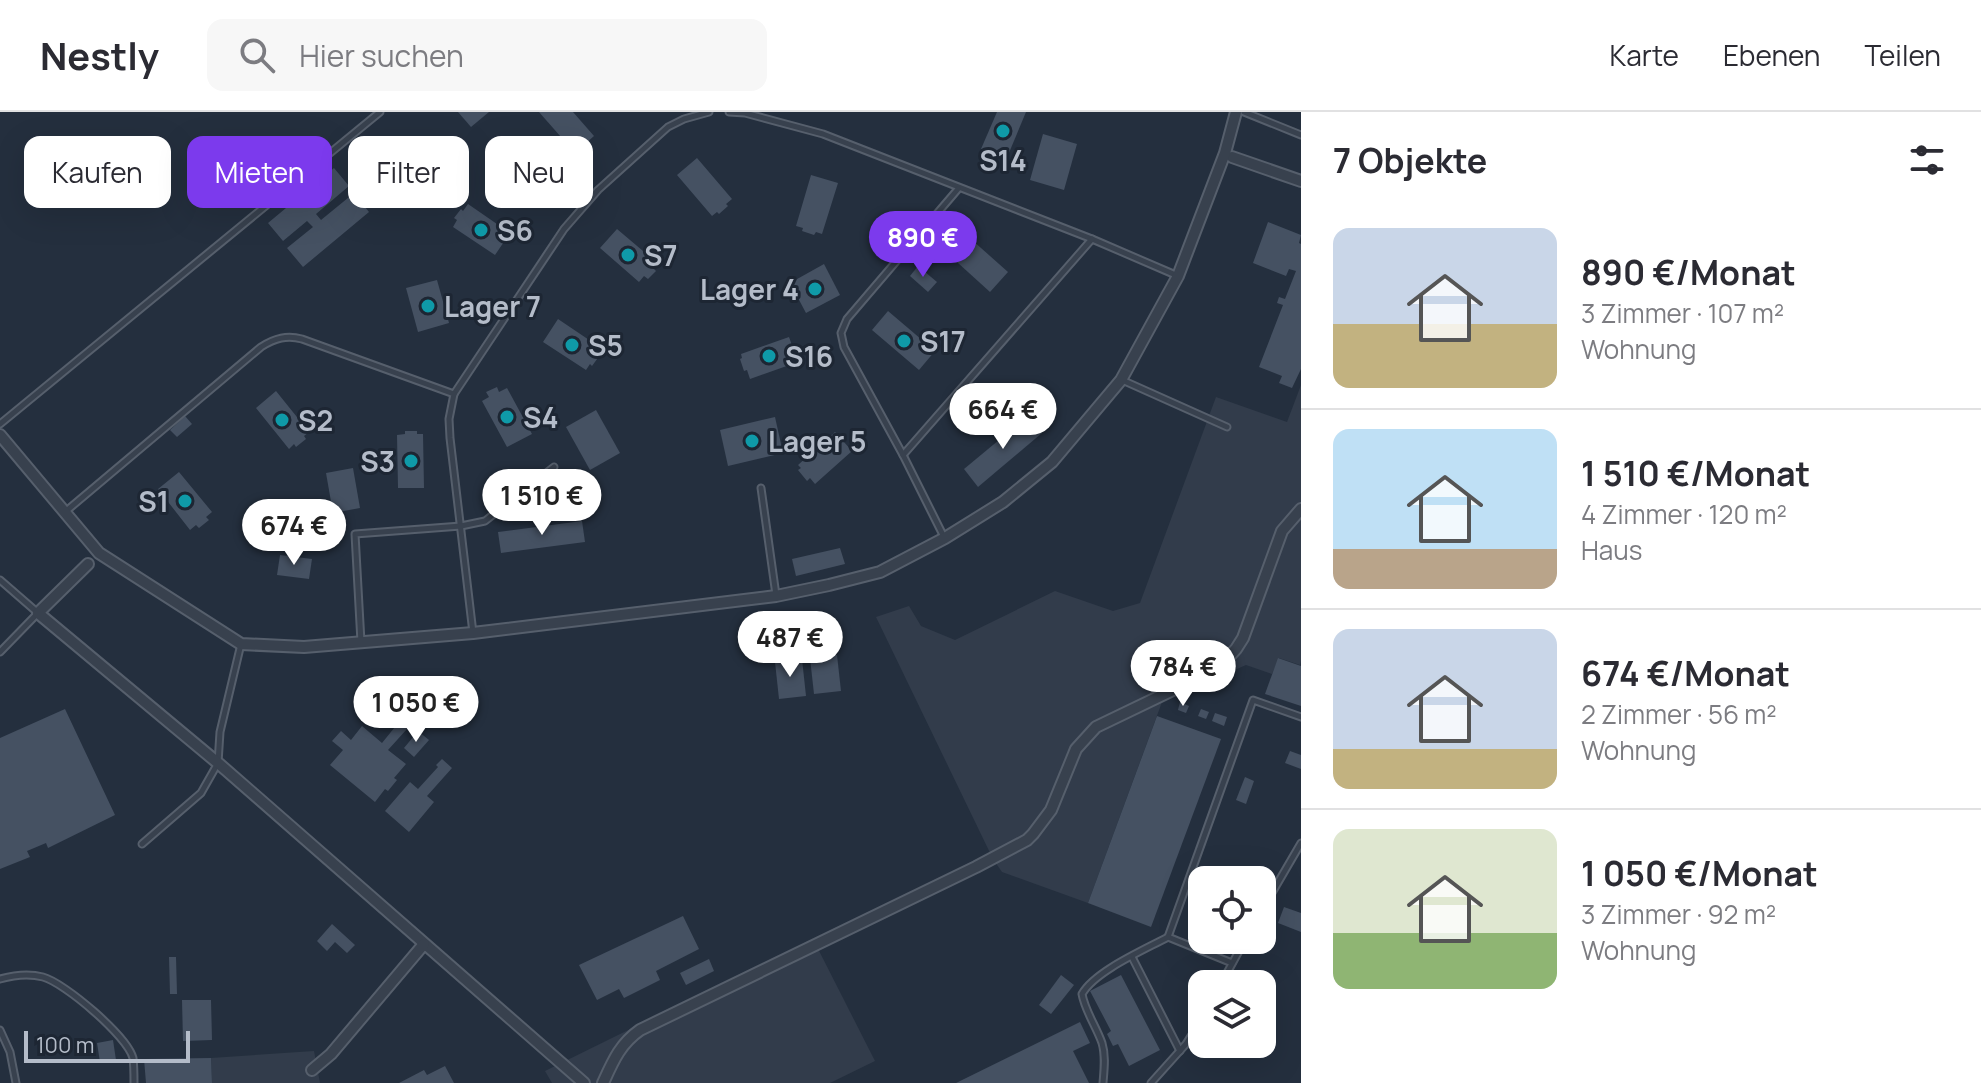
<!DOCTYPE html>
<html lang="de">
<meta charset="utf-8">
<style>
body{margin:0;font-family:Manrope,sans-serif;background:#f7f7f7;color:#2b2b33;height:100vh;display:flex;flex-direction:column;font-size:30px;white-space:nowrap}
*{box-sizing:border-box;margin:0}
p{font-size:26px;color:#7c7c81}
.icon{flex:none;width:44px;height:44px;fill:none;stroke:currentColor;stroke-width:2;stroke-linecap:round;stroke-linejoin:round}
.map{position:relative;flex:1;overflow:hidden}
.side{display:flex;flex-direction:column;background:#fff;width:680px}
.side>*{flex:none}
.banner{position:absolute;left:24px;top:24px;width:760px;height:72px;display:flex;gap:16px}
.buttons{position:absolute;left:1188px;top:754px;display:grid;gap:16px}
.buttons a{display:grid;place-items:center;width:88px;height:88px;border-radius:16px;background:#fff;box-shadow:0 8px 32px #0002;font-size:40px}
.scale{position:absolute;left:24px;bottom:20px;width:166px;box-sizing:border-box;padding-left:8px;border:4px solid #b4bcc9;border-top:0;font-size:22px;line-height:28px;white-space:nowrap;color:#b4bcc9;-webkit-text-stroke:6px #1d2633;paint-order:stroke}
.price{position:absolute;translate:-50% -68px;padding:0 18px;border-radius:28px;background:#fff;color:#222;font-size:26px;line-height:52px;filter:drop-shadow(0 2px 4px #0008)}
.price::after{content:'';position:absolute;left:50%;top:48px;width:24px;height:18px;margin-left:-12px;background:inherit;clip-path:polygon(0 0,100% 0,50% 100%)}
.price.active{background:#7c3aed;color:#fff}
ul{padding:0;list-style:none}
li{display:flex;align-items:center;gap:24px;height:200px;padding:0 32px}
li+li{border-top:2px solid #e1e1e2}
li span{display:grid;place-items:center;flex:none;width:224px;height:160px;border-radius:16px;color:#555}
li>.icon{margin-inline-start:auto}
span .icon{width:96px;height:96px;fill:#fffc;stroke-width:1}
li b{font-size:34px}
h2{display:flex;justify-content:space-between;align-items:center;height:96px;padding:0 32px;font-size:34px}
.pill{padding:0 28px;border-radius:16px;background:#fff;box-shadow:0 8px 32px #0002;font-size:28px;line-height:72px}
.pill.active{background:#7c3aed;color:#fff}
header{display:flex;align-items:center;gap:48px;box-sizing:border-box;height:112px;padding:0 40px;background:#fff;border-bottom:2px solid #e1e1e2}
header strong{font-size:38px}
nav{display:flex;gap:44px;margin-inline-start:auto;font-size:28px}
.search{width:560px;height:72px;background:#f7f7f7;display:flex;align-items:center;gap:20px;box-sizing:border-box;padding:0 28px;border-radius:16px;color:#7c7c81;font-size:30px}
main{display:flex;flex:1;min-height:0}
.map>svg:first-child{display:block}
.airport{fill:#323c4b}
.building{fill:#455162}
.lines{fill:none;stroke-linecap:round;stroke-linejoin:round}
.service-casing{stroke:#565f6c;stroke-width:9}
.minor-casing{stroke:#565f6c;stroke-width:14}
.service{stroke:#38414e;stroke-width:5}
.minor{stroke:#38414e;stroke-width:10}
.culture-dot{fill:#0f9aa8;stroke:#1d2633;stroke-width:3}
.labels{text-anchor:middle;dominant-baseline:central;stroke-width:6;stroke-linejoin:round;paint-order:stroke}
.poi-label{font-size:28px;font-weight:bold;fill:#b4bcc9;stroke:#1d2633;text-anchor:start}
</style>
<header>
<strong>Nestly</strong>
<div class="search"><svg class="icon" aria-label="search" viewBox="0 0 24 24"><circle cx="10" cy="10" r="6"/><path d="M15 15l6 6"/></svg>Hier suchen</div>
<nav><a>Karte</a><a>Ebenen</a><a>Teilen</a></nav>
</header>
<main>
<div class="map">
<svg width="1301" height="971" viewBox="0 0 1301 971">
<rect width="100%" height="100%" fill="#242f3e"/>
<!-- airport -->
<g class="airport">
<path d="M1301 273V549L1300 553 1279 546 1272 562 1246 553 1162 590 1088 791 1002 760 993 747 876 505 909 494 921 514 955 528 1055 479 1113 499 1140 491 1216 285 1287 310Z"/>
<path d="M813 827 875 949 830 971H552L545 959Z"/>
<path d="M314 939 320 971H212L211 946Z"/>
</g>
<!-- building -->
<g class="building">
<path d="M458 0H489L471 15Z"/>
<path d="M539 0H573L594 24 575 41Z"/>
<path d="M997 0H1026L1006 48 981 37Z"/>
<path d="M1043 22 1077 32 1064 78 1030 68Z"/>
<path d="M697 46 732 87 726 92 728 94 719 102 717 100 712 104 677 63Z"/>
<path d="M334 56 349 74 316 102 321 108 354 81 369 100 303 155 287 136 313 115 307 109 283 129 268 111Z"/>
<path d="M811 63 838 71 822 122 816 120 814 123 802 119 803 116 796 114Z"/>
<path d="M468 92 510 121 495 143 453 115 457 108 454 106 461 97 463 99Z"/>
<path d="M1268 110 1301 123 1299 131 1301 132V257L1292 276 1279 271 1282 264 1259 255 1283 193 1277 191 1279 185 1285 187 1296 159 1289 157 1286 164 1253 151Z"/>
<path d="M954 112 1008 160 990 180 936 131Z"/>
<path d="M617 117 656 150 652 155 656 159 648 167 644 164 639 170 600 136Z"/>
<path d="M824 152 840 183 806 201 790 171Z"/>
<path d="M918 154 937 170 928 180 910 164Z"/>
<path d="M437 168 449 211 418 220 406 176Z"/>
<path d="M888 199 935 239 919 258 872 218Z"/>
<path d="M558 207 601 236 597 241 600 243 592 254 590 252 586 258 543 230Z"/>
<path d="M789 225 798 250 750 267 747 258 744 259 740 247 742 246 741 242Z"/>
<path d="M497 275 499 280 507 276 532 322 507 335 482 289 489 285 486 280Z"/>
<path d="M276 279 309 320 304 324 306 327 296 335 294 332 289 337 256 296Z"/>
<path d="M596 298 620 341 590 358 566 315Z"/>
<path d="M185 304 192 312 177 325 170 318Z"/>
<path d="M1028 304 1042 321 978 375 964 357Z"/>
<path d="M775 305 783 341 728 354 720 318Z"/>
<path d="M405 319H417V322H423L424 376H398L397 323 405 322Z"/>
<path d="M835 320 852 339 815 372 810 366 807 369 798 358 801 356 798 353Z"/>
<path d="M353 356 360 396 333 401 326 361Z"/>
<path d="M179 360 212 400 206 405 209 408 199 416 196 413 190 418 158 377Z"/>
<path d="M582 409 585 430 501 441 498 420Z"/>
<path d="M840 436 845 452 796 464 792 447Z"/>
<path d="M280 443 312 447 309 467 277 463Z"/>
<path d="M837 543 841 579 814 582 810 546Z"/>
<path d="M1278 546 1301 554V594L1265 582Z"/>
<path d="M802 547 806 584 779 587 775 550Z"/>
<path d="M1180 590 1189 594 1186 601 1178 598Z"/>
<path d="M65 597 115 703 48 736 46 731 27 739 30 745 0 757V626Z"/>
<path d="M1201 597 1209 600 1206 607 1198 604Z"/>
<path d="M406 598 416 607 388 638 406 652 394 666 397 668 388 679 385 677 375 690 330 653 343 638 332 629 341 619 351 628 362 614 382 631 399 610 397 608Z"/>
<path d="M1215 601 1227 605 1224 614 1212 609Z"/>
<path d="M1157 604 1221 627 1151 815 1088 791Z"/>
<path d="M418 619 429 628 414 645 404 636Z"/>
<path d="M1290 639 1301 643V657L1285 651Z"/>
<path d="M442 647 452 656 427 684 434 690 409 720 385 699 410 670 418 677 438 655 436 653Z"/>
<path d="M1245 665 1254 669 1246 692 1236 688Z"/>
<path d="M1284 795 1301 801V820L1278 811Z"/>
<path d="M1199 798 1202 799V825L1190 820Z"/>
<path d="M683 804 699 837 656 859 660 868 624 886 619 877 597 888 579 853Z"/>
<path d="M332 812 355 833 347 841 335 830 327 839 317 829Z"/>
<path d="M169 845H176L177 882H170Z"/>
<path d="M709 847 714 859 686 873 680 861Z"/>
<path d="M1061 863 1074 873 1051 902 1039 893Z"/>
<path d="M1121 863 1160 938 1129 954 1118 932 1113 934 1107 922 1111 919 1090 879Z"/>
<path d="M182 888H211L212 928 183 929Z"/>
<path d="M1080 910 1090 931 1073 939 1089 971H956Z"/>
<path d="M113 928 116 948 100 950 97 931Z"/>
<path d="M211 946 212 971H146L144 947Z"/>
<path d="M445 954 454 971H399L424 958 427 963Z"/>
</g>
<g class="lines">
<!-- service casing -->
<g class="service-casing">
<g id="service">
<path d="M729 0 745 1 823 22 1092 127 1178 164"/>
<path d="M1244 0 1301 23"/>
<path d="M1122 268 1227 315"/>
<path d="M454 282 564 117 598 78 668 15 684 7 709 0"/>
<path d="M0 312 380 0"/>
<path d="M903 343 1092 127"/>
<path d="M761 376 776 483"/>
<path d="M65 400 261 235C275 226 287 223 302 227L454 282 449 307 450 326 473 521"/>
<path d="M944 425 903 343 844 235 841 221 847 207 958 77"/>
<path d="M0 468 38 501 0 540"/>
<path d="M361 530 355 422 461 414 485 409 554 355"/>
<path d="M142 732 201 681 218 651 220 620 241 532"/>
<path d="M1262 798 1301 731"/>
<path d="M1132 845 1180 939"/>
<path d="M1232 851 1168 825 1253 588 1301 605"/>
<path d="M0 867C14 863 28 861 43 865 65 871 127 924 133 946 134 954 134 963 134 971"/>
<path d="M1221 872 1245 828"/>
<path d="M0 918 10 940 16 971"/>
<path d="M1103 971C1104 958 1106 944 1102 931 1096 914 1085 899 1082 882 1095 859 1144 838 1168 825"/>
<path d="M1151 971 1186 932 1202 907"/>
</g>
</g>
<!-- minor casing -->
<g class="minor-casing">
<g id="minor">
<path d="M1232 45 1301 69"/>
<path d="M0 323 99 441 241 532 304 535 473 521 776 484 829 473 880 460 945 426 1003 390 1052 350 1121 268 1178 164 1225 41 1236 0"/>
<path d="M88 452 38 501 218 651 584 971"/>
<path d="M312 958 331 942 424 832"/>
<path d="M603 971C613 949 620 932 640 918L976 755 1027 728 1033 722 1051 698 1076 637 1096 615 1204 563 1224 550 1236 537 1243 526 1282 419 1301 397"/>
</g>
</g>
<!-- service -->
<use href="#service" class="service"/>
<!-- minor -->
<use href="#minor" class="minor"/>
</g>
<!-- markers -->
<g class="culture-dot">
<circle cx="1003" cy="19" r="8"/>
<circle cx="481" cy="118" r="8"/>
<circle cx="628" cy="143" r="8"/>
<circle cx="815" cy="177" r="8"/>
<circle cx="428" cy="194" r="8"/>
<circle cx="904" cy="229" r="8"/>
<circle cx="572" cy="233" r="8"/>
<circle cx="769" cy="244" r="8"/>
<circle cx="507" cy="305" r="8"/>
<circle cx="282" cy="308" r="8"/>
<circle cx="752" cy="329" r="8"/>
<circle cx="411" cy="349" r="8"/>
<circle cx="185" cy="389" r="8"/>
</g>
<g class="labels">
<!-- poi labels -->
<g class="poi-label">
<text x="1003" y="48" text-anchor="middle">S14</text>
<text x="497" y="118">S6</text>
<text x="644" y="143">S7</text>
<text x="799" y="177" text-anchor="end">Lager 4</text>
<text x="444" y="194">Lager 7</text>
<text x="920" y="229">S17</text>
<text x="588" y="233">S5</text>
<text x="785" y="244">S16</text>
<text x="523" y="305">S4</text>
<text x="298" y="308">S2</text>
<text x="768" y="329">Lager 5</text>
<text x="395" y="349" text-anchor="end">S3</text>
<text x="169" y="389" text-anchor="end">S1</text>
</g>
</g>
</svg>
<div class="buttons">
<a><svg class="icon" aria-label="locate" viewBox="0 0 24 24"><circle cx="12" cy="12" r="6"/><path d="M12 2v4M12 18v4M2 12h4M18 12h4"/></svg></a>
<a><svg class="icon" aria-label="layers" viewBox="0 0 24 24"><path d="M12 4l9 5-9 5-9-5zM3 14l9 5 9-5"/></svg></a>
</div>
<div class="scale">100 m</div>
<b class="price active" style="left:923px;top:167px">890 €</b>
<b class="price" style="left:1003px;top:339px">664 €</b>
<b class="price" style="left:542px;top:425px">1 510 €</b>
<b class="price" style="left:294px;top:455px">674 €</b>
<b class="price" style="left:790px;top:567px">487 €</b>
<b class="price" style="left:1183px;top:596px">784 €</b>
<b class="price" style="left:416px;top:632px">1 050 €</b>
<div class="banner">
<a class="pill">Kaufen</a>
<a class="pill active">Mieten</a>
<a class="pill">Filter</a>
<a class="pill">Neu</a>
</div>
</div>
<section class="side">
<h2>7 Objekte<svg class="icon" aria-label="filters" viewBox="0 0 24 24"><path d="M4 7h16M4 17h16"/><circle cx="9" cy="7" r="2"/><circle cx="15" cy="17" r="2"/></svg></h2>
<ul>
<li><span style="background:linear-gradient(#c9d6e8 60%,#c2b280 0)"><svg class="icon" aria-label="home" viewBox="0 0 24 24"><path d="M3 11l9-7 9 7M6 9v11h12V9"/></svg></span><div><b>890 €/Monat</b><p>3 Zimmer · 107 m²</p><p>Wohnung</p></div></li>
<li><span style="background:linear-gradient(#bfe0f5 75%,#b9a48a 0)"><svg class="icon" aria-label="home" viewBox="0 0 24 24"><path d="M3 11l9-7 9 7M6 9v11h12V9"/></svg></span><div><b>1 510 €/Monat</b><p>4 Zimmer · 120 m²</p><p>Haus</p></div></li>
<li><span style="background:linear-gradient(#c9d6e8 75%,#c2b280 0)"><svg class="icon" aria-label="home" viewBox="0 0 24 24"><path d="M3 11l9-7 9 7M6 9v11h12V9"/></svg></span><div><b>674 €/Monat</b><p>2 Zimmer · 56 m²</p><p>Wohnung</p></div></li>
<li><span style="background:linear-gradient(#dfe7d0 65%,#8fb573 0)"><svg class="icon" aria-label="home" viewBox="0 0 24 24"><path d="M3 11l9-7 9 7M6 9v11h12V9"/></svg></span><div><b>1 050 €/Monat</b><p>3 Zimmer · 92 m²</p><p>Wohnung</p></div></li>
</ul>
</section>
</main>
